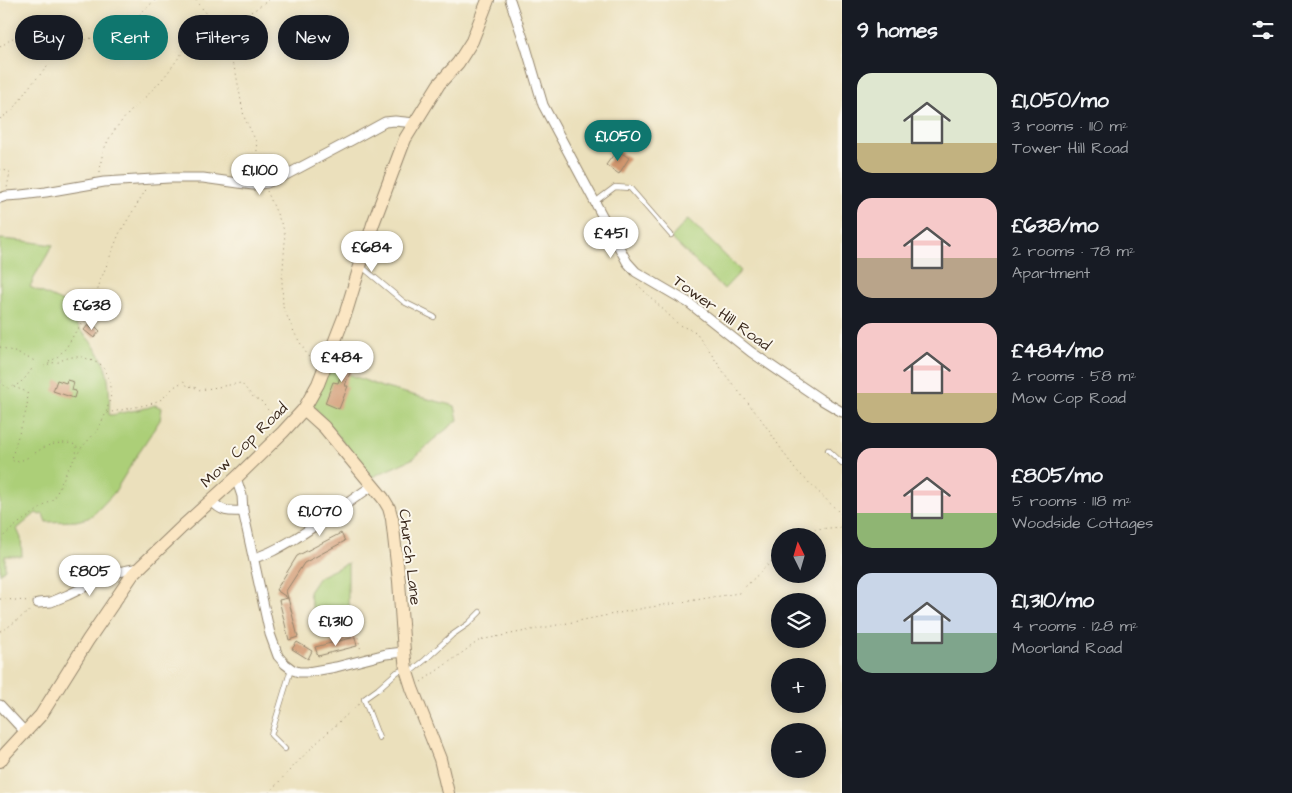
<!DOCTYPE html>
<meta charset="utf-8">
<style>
body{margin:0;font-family:"Architects Daughter",sans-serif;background:#20242c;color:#f1f3f6;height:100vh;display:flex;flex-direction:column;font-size:19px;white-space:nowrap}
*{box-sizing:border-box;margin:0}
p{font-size:16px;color:#9ea1a6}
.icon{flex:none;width:28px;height:28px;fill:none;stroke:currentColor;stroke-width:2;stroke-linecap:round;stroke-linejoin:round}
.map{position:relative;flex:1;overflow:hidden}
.details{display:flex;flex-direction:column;background:#171b24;width:450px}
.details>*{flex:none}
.guide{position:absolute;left:15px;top:15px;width:475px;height:45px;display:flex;gap:10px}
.needle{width:32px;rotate:355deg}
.tools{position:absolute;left:771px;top:528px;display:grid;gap:10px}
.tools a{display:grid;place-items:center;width:55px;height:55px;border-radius:50%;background:#171b24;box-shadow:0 2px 12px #0003;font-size:25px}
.price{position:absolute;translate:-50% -42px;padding:0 11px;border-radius:18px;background:#fff;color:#222;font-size:16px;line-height:32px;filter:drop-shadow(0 1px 2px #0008)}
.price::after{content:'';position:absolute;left:50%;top:30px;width:15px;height:11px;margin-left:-8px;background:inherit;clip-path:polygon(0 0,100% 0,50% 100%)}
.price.active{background:#0f766e;color:#fff}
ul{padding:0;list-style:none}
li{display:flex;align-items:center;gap:15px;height:125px;padding:0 15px}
li span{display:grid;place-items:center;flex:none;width:140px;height:100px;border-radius:15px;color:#555}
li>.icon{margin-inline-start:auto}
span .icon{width:60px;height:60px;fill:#fffc;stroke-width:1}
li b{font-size:21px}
h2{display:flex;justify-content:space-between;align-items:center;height:60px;padding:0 15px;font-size:21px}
.pill{padding:0 18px;border-radius:22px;background:#171b24;box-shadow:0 2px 12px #0003;font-size:18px;line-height:45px}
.pill.active{background:#0f766e;color:#fff}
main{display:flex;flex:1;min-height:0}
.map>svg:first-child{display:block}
.green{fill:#accf78;stroke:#747c4b}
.building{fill:#d0966e}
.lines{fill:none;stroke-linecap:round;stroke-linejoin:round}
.lane-casing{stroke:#93856d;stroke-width:6}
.street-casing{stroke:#93856d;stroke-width:11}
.secondary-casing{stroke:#93856d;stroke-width:14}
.path{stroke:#93856d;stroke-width:1;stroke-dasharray:1 4;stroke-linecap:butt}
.lane{stroke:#fff;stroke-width:4.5}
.street{stroke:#fff;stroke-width:9}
.secondary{stroke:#fbe6c3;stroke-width:12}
.labels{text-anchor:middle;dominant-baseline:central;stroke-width:4;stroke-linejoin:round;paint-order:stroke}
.street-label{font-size:16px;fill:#3b2a1e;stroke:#fbf7ec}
</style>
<main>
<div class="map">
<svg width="842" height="793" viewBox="0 0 842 793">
<rect width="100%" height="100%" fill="#fbf7ec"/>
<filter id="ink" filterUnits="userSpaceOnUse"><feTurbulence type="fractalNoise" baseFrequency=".02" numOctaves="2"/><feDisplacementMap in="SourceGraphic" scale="10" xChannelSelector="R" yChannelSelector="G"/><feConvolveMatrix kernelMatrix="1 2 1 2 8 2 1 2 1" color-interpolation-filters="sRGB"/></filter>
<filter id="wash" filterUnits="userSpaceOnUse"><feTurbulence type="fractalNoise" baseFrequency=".0096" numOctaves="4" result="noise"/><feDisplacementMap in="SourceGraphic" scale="20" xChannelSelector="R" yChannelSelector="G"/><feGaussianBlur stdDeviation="1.12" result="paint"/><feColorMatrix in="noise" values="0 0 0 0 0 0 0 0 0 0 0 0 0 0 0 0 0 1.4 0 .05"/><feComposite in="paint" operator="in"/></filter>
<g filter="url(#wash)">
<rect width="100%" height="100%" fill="#ebe0bc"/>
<!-- green -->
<g class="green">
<path d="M688 219 741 271 724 289 671 238Z"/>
<path d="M0 239 24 241 53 245 36 274 30 287 85 312 76 324C83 333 92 342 98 352 110 371 110 393 109 415 115 415 120 413 126 412 137 410 145 409 155 405L162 408 160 420 139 452 114 493 96 512 88 518 76 521 46 522 43 514 40 515 36 513 17 529 21 538 22 556H5V569L0 574Z"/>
<path d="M328 366 382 387 455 406 458 420 433 440 414 458 372 477 312 404Z"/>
<path d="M348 563V601L353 616 316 625 309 592 319 577Z"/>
</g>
<g id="blocks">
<!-- building -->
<g class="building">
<path d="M617 150 629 158 619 174 606 165Z"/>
<path d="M88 325 92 329 95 326 100 331 94 338 84 330Z"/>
<path d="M350 350 359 353 347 380 345 386H348L339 409 325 403 333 382 338 383Z"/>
<path d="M57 380 66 383 67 380 74 382 72 390 76 391 74 398 53 391Z"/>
<path d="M341 533 345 541 304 563 286 591 288 598 276 590 297 556Z"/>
<path d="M288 598 298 637 289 640 279 600Z"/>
<path d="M355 637 357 646 318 656 315 647Z"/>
<path d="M297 642 312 651 308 659 292 649Z"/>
</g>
</g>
</g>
<g filter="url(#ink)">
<use href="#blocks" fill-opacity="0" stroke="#93856d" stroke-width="1"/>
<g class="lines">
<!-- lane casing -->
<g class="lane-casing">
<g id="lane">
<path d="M595 202 615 187 630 188 671 235"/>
<path d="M361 266 404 302 434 317"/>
<path d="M828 450 842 463"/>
<path d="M409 673 425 660 452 635 468 624 480 612"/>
<path d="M379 738 364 699 378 689 397 672 405 669"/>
<path d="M285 749 271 735 291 669"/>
</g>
</g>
<!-- street casing -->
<g class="street-casing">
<g id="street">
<path d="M510 0 526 47 543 105 627 262 636 272 689 303 751 352 820 399 842 412"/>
<path d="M0 198 6 196 21 195 46 192 104 182 169 178H203L253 185 267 183 286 175 352 140 385 122 395 121 415 123"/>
<path d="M236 478 242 496 243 511 270 634 278 656 285 664 293 670 299 672H308L336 667 386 654 404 652"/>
<path d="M211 500C221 512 229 512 243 511"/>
<path d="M254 558C270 554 282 546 296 538 322 522 347 503 372 486"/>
<path d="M38 603 51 602 68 595 113 573 139 568"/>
<path d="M0 705 25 732"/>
</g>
</g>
<!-- secondary casing -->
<g class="secondary-casing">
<g id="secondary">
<path d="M304 409 324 427 383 498 389 508 392 519 399 581 404 652 406 669 412 688 440 759 448 793"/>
<path d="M0 761 5 754 41 715 88 640 133 574 182 527 236 478 283 432 304 409 318 384 346 312 373 224 405 139 439 84 458 63 472 41 488 0"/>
</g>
</g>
<!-- path -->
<g class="path">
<path d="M196 0 201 7 217 25 236 73 244 117 256 141 258 161 263 175"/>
<path d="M0 47 23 31 30 29 37 31 54 41 67 45 95 37 139 15 155 0"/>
<path d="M0 119 13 110 28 88 66 46"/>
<path d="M0 169 10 172 7 188"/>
<path d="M100 172C101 128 139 108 164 77 177 62 186 43 204 31 215 23 230 22 243 16 252 12 261 6 268 0"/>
<path d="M267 191 284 230 285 242 282 281 283 307 295 334 308 356 315 365"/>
<path d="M637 284 679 325 696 332 727 377 761 419 794 468 842 515"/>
<path d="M0 347 12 351 35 361"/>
<path d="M49 362 56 358 66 348 76 331 91 314 100 282 119 234 147 188"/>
<path d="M0 382 7 388C20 386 26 378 33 367"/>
<path d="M14 387 27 392C31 410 14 440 12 460L15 462C27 460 35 452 45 447 53 443 70 441 77 446L76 455"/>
<path d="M107 413 150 404 162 399 174 387 184 381 188 387 192 386 200 390 241 383 254 398 261 401 268 410 280 418"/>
<path d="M797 536 804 530 842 527"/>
<path d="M0 539 19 523 54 499 69 467 82 447 97 431 106 413 111 395 109 379 102 365 83 357H72L64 359 59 362 51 363 44 366"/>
<path d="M0 599 30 601"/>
<path d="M343 606 356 629 361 651"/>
<path d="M0 631 4 630 32 609"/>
<path d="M421 682 480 640 645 608 739 593 780 553"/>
<path d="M269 793C297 761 327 732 359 704"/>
</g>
<!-- lane -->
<use href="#lane" class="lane"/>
<!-- street -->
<use href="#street" class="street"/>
<!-- secondary -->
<use href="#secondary" class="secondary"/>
</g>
</g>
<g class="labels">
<!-- street labels -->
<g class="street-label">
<text transform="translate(722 313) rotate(36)">Tower Hill Road</text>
<text transform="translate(244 445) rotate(-44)">Mow Cop Road</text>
<text transform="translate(410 557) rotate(83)">Church Lane</text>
</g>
</g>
</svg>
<div class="tools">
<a><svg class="needle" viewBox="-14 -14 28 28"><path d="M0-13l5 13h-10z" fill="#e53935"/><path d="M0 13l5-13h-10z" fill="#9ea1a6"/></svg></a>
<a><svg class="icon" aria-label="layers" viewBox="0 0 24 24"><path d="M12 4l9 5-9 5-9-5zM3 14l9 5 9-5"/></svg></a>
<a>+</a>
<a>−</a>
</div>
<b class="price active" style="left:618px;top:162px">£1,050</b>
<b class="price" style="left:260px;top:196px">£1,100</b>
<b class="price" style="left:611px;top:259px">£451</b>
<b class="price" style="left:372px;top:273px">£684</b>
<b class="price" style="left:92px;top:331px">£638</b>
<b class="price" style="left:342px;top:383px">£484</b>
<b class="price" style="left:320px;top:537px">£1,070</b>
<b class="price" style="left:90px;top:597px">£805</b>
<b class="price" style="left:336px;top:647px">£1,310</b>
<div class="guide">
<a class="pill">Buy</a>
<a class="pill active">Rent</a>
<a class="pill">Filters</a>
<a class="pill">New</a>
</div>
</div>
<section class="details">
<h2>9 homes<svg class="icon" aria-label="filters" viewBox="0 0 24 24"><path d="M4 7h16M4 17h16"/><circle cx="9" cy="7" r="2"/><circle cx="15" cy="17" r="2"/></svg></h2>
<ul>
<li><span style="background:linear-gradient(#dfe7d0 70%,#c2b280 0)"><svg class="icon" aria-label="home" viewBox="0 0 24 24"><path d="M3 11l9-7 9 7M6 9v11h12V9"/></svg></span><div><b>£1,050/mo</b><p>3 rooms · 110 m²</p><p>Tower Hill Road</p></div></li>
<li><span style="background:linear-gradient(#f6c9c9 60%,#b9a48a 0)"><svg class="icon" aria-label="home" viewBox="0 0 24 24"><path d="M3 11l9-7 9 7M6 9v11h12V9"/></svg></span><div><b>£638/mo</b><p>2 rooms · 78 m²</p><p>Apartment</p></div></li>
<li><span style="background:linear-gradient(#f6c9c9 70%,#c2b280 0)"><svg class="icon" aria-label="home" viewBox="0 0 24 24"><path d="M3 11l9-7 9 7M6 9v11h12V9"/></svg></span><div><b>£484/mo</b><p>2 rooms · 58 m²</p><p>Mow Cop Road</p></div></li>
<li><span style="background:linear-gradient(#f6c9c9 65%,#8fb573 0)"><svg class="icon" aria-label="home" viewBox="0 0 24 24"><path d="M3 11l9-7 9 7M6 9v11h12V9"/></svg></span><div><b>£805/mo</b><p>5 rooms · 118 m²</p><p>Woodside Cottages</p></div></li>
<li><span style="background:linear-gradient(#c9d6e8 60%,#7fa58c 0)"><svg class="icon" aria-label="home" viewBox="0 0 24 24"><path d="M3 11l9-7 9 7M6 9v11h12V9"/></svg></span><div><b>£1,310/mo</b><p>4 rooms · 128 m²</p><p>Moorland Road</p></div></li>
</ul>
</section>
</main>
